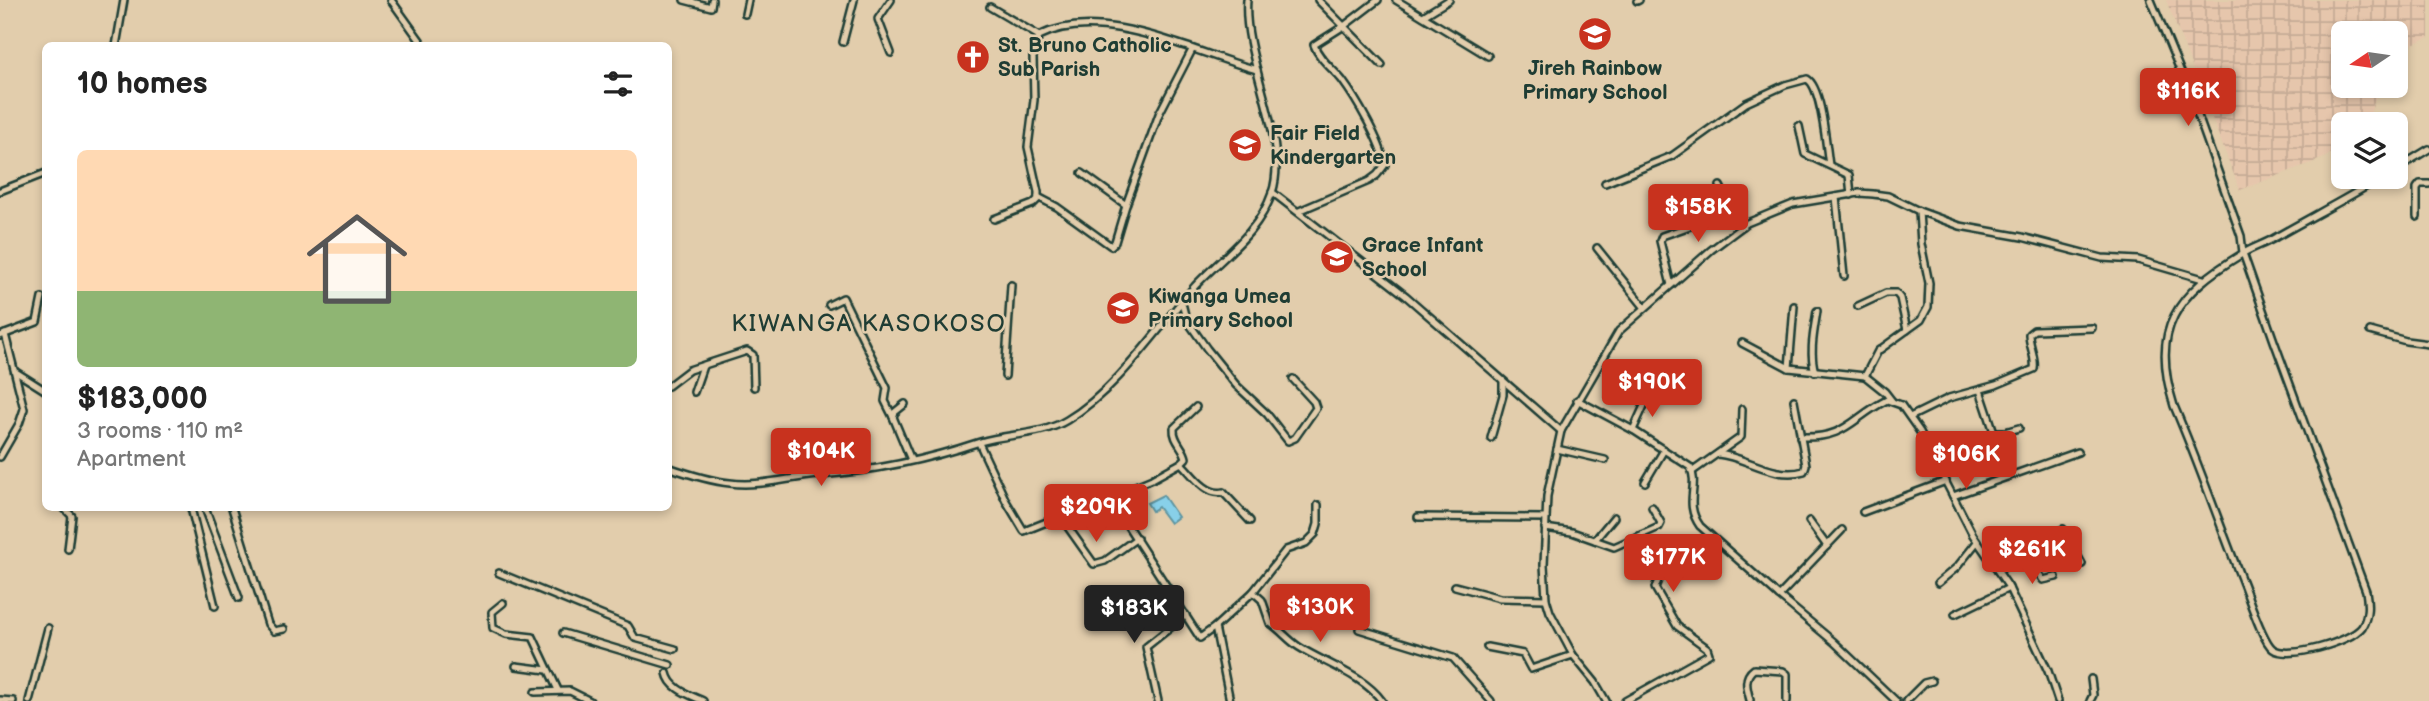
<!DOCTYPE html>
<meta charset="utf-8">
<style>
body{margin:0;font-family:"Balsamiq Sans",sans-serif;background:#f2f2f2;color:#222;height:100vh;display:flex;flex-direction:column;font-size:26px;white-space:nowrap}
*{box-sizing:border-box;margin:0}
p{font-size:23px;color:#767676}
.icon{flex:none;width:38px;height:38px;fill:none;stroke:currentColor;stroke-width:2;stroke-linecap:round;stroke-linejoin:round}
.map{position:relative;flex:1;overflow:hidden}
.drawer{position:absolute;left:42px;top:42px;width:630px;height:469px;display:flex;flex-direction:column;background:#fff;border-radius:10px;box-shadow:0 4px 10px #0003}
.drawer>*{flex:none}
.needle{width:46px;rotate:257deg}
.tools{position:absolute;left:2331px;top:21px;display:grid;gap:14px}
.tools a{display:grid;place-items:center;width:77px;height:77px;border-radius:10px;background:#fff;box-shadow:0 4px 10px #0003;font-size:35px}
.price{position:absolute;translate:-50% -60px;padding:0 16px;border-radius:7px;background:#c8321e;color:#fff;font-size:23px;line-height:46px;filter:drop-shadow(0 2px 4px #0008)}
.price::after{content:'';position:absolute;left:50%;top:42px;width:21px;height:16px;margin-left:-10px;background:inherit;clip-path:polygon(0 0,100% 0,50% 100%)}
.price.current{background:#222;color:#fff}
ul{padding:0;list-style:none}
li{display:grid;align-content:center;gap:14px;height:371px;padding:0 35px}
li+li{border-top:2px solid #e0e0e0}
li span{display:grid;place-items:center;height:217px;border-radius:10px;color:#555}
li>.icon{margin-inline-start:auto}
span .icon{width:126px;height:126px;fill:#fffc;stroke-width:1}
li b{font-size:30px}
h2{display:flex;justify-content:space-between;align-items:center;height:84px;padding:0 35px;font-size:30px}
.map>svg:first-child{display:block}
.industrial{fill:url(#industrial-grid)}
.water{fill:#88d0e9;stroke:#5e95a1;stroke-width:2}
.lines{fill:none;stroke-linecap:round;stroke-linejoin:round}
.street-casing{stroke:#1f3d34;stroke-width:10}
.street{stroke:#e2cdac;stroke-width:5}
.labels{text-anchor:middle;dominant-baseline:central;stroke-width:5;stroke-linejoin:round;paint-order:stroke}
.poi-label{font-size:21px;font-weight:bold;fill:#1f3d34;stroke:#e2cdac;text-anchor:start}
.quarter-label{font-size:24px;letter-spacing:2px;fill:#1f3d34;stroke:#e2cdac}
</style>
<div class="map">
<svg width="2429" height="701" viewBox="0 0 2429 701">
<defs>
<pattern id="industrial-grid" width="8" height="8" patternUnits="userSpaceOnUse" patternTransform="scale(1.75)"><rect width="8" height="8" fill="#e6c6ac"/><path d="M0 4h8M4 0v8" fill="none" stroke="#c5ab95"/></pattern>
</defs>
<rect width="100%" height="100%" fill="#e2cdac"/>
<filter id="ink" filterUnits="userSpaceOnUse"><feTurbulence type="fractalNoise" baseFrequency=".0143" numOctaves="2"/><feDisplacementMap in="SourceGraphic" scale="14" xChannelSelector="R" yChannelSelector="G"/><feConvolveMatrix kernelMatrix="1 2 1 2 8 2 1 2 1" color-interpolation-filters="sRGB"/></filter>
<g filter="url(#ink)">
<!-- industrial -->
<path class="industrial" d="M2166 0H2429V37L2396 51V33H2343V86H2379L2367 124H2343V146L2324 158 2240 190Z"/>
<!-- water -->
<path class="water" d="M1163 495 1178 517 1170 523 1158 507 1152 511 1147 503Z"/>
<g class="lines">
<!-- street casing -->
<g class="street-casing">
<g id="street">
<path d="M391 0 424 46"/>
<path d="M684 0 711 7 712 0"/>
<path d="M891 0 878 19 891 53"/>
<path d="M1318 0 1382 65"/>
<path d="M1396 0 1488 56"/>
<path d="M2151 0 2192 99 2241 236 2243 253 2274 341 2366 591C2368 603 2369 615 2362 627 2351 642 2288 660 2273 649 2262 641 2248 595 2242 581 2219 523 2199 464 2174 406 2150 328 2176 294 2242 254 2253 247 2265 244 2276 237 2311 217 2348 198 2382 177"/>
<path d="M1637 1 1639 0"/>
<path d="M990 7 1039 36"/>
<path d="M745 14 748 0"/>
<path d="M1423 16 1449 0"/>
<path d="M843 42 854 0"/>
<path d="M116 46 124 0"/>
<path d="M1799 126 1805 154 1849 175 1851 195"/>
<path d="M2396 169 2429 149"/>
<path d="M1082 173 1126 205 1159 114 1192 50"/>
<path d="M1605 183 1672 156 1746 103 1785 85 1807 79C1822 87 1826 146 1829 165"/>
<path d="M1720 186 1733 213 1743 226"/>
<path d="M0 191 46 173"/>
<path d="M1272 192 1406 296 1561 431"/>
<path d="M1038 197 1057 207 1111 246 1115 242 1126 205"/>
<path d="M1836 197 1844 276"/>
<path d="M1299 211 1369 181 1377 175 1385 165C1381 141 1356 99 1342 80 1332 68 1319 59 1314 45L1344 26 1378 0"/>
<path d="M2417 217V188L2420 184H2429"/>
<path d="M994 219 1033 204 1038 199V192L1028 147 1034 100 1033 57 1039 36C1102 4 1194 53 1257 70"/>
<path d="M1597 248 1645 308"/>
<path d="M1671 285 1660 241 1662 236 1732 211"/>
<path d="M1182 303 1186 319 1207 349 1236 385 1267 414 1288 441 1295 438 1316 408 1314 402 1293 379"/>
<path d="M829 305 843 298 887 388 885 401 893 417"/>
<path d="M1858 306 1886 293H1896L1900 298 1907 330"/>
<path d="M2370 331 2406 341 2429 344"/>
<path d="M0 336 37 322 42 298"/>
<path d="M1742 343 1789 368 1865 376 1878 351 1921 320 1928 307 1929 283 1921 244 1919 211"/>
<path d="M1789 368 1794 306"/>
<path d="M16 372 46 391"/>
<path d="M1815 372C1809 353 1814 331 1817 311"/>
<path d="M1005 376 1011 285"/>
<path d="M1865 376 1885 392 1892 401"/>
<path d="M668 386 689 370 747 351 753 355 754 387"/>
<path d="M1980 390 1994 432H2005L2019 428"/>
<path d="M694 392 703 366"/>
<path d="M1577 400 1633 430 1690 467C1700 486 1683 502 1700 526L1779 596 1842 530"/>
<path d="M905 404 895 412 893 417 911 460"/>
<path d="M1910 417 1949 398 1996 385 2034 369C2036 357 2029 346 2029 334L2034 330 2092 328"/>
<path d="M1633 430 1648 397"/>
<path d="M1800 437C1847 439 1851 418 1887 400L1901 405 1920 432 1973 535 2008 586 2048 671 2058 701"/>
<path d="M1491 438 1503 395V381"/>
<path d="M979 443 1006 501 1024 531 1109 497 1200 638 1215 627 1230 701"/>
<path d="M1557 449 1605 460"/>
<path d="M1718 454C1747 457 1774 480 1804 471L1806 465 1794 400"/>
<path d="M0 457 19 424 24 409 5 334"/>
<path d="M1181 463 1186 458C1184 447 1173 441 1174 428L1196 407"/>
<path d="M668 467C688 474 709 481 730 483 760 487 790 477 820 475 873 471 929 459 980 442 1009 433 1041 436 1067 420 1118 389 1156 330 1195 286 1223 256 1258 234 1272 193 1290 139 1242 58 1247 0"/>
<path d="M1693 471 1741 437 1742 409"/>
<path d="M1645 482 1664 450"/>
<path d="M1953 496 2078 452"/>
<path d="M1109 497 1152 479 1181 463C1192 474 1206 496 1223 492L1250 521"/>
<path d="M64 508 72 516 68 549"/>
<path d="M191 508 215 606"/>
<path d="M205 508 239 598"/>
<path d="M232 508 268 624 274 631 284 629"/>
<path d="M1863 512 1946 481"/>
<path d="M1060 516 1094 564 1105 561 1137 538"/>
<path d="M1418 517 1546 518"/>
<path d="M1809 521 1827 546"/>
<path d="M1545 528 1572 532 1614 547 1659 527 1661 523 1652 507"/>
<path d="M1595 540 1614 517"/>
<path d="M2025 553 2043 580 2056 577"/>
<path d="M1998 571 2063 529 2082 564"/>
<path d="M499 573 628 626 635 638 675 649"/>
<path d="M1938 583 1957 567 1977 542"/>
<path d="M1455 586 1500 598 1546 599"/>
<path d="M1253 592 1262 600 1270 623C1281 630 1288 640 1299 647 1326 664 1363 675 1382 701"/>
<path d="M1779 596 1834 642 1896 701"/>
<path d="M503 603 492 612 493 628 506 634 533 637 558 690"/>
<path d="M1955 614 2009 588"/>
<path d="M1215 627 1253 592 1286 550 1306 543 1315 534 1318 524V505"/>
<path d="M1359 629 1453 658 1491 701"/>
<path d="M563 633 670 665"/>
<path d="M1487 647 1523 654 1531 669 1573 655"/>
<path d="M516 666 547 670"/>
<path d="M667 673C670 689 690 695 703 701"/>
<path d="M535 692 570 691 590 701"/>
<path d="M0 700 13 701"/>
<path d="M1750 700C1747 689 1743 677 1754 669L1783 671 1787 674V701"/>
<path d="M29 701 48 628"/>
<path d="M1158 701 1146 647 1186 615"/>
<path d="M1606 701 1595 682 1573 655 1550 612 1546 599 1544 565 1547 496 1561 431 1619 331 1711 250 1747 223 1793 204 1859 193 1873 194 1888 196 1919 211 1960 226 2022 237 2102 258 2138 260 2203 279"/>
<path d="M1625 701 1709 654 1707 648 1677 626 1655 588 1660 575 1712 539"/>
<path d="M1906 701 1924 683 1932 681"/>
<path d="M2090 701 2093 695 2091 679"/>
</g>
</g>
<!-- street -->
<use href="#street" class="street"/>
</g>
</g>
<!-- icons -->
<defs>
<g id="school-disc" transform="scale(1.75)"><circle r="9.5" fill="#c8321e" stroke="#e2cdac"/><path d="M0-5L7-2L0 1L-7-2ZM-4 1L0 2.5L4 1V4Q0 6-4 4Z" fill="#fff"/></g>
<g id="church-disc" transform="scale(1.75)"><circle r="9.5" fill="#c8321e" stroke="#e2cdac"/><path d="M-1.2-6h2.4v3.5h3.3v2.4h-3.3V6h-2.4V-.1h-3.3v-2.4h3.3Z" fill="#fff"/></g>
</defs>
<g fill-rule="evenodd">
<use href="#school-disc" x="1595" y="34"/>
<use href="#church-disc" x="973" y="57"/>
<use href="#school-disc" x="1245" y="145"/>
<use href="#school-disc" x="1337" y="257"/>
<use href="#school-disc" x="1123" y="308"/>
</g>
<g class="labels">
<!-- poi labels -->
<g class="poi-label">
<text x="998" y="45">St. Bruno Catholic<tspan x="998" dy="24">Sub Parish</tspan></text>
<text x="1595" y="68" text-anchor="middle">Jireh Rainbow<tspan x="1595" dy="24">Primary School</tspan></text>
<text x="1270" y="133">Fair Field<tspan x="1270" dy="24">Kindergarten</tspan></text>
<text x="1362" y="245">Grace Infant<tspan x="1362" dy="24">School</tspan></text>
<text x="1148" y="296">Kiwanga Umea<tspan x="1148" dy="24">Primary School</tspan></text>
</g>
<!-- quarter labels -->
<g class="quarter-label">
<text x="869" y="323">KIWANGA KASOKOSO</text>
</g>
</g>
</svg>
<div class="tools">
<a><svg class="needle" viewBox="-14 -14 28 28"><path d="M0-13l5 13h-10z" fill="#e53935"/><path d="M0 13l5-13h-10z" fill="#767676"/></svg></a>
<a><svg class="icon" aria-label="layers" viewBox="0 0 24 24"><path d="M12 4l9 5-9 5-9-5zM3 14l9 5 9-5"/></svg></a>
</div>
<b class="price" style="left:2188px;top:128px">$116K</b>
<b class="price" style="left:1698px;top:244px">$158K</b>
<b class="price" style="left:1652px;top:419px">$190K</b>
<b class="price" style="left:821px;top:488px">$104K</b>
<b class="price" style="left:1966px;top:491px">$106K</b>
<b class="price" style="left:1096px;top:544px">$209K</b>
<b class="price" style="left:2032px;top:586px">$261K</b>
<b class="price" style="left:1673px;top:594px">$177K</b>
<b class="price" style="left:1320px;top:644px">$130K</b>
<b class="price current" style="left:1134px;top:645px">$183K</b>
<section class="drawer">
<h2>10 homes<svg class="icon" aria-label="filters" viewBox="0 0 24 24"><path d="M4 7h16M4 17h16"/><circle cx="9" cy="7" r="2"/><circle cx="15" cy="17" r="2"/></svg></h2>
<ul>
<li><span style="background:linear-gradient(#ffd9b3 65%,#8fb573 0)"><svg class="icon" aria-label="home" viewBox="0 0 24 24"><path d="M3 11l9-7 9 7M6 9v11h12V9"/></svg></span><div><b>$183,000</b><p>3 rooms · 110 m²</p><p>Apartment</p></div></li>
</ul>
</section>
</div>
